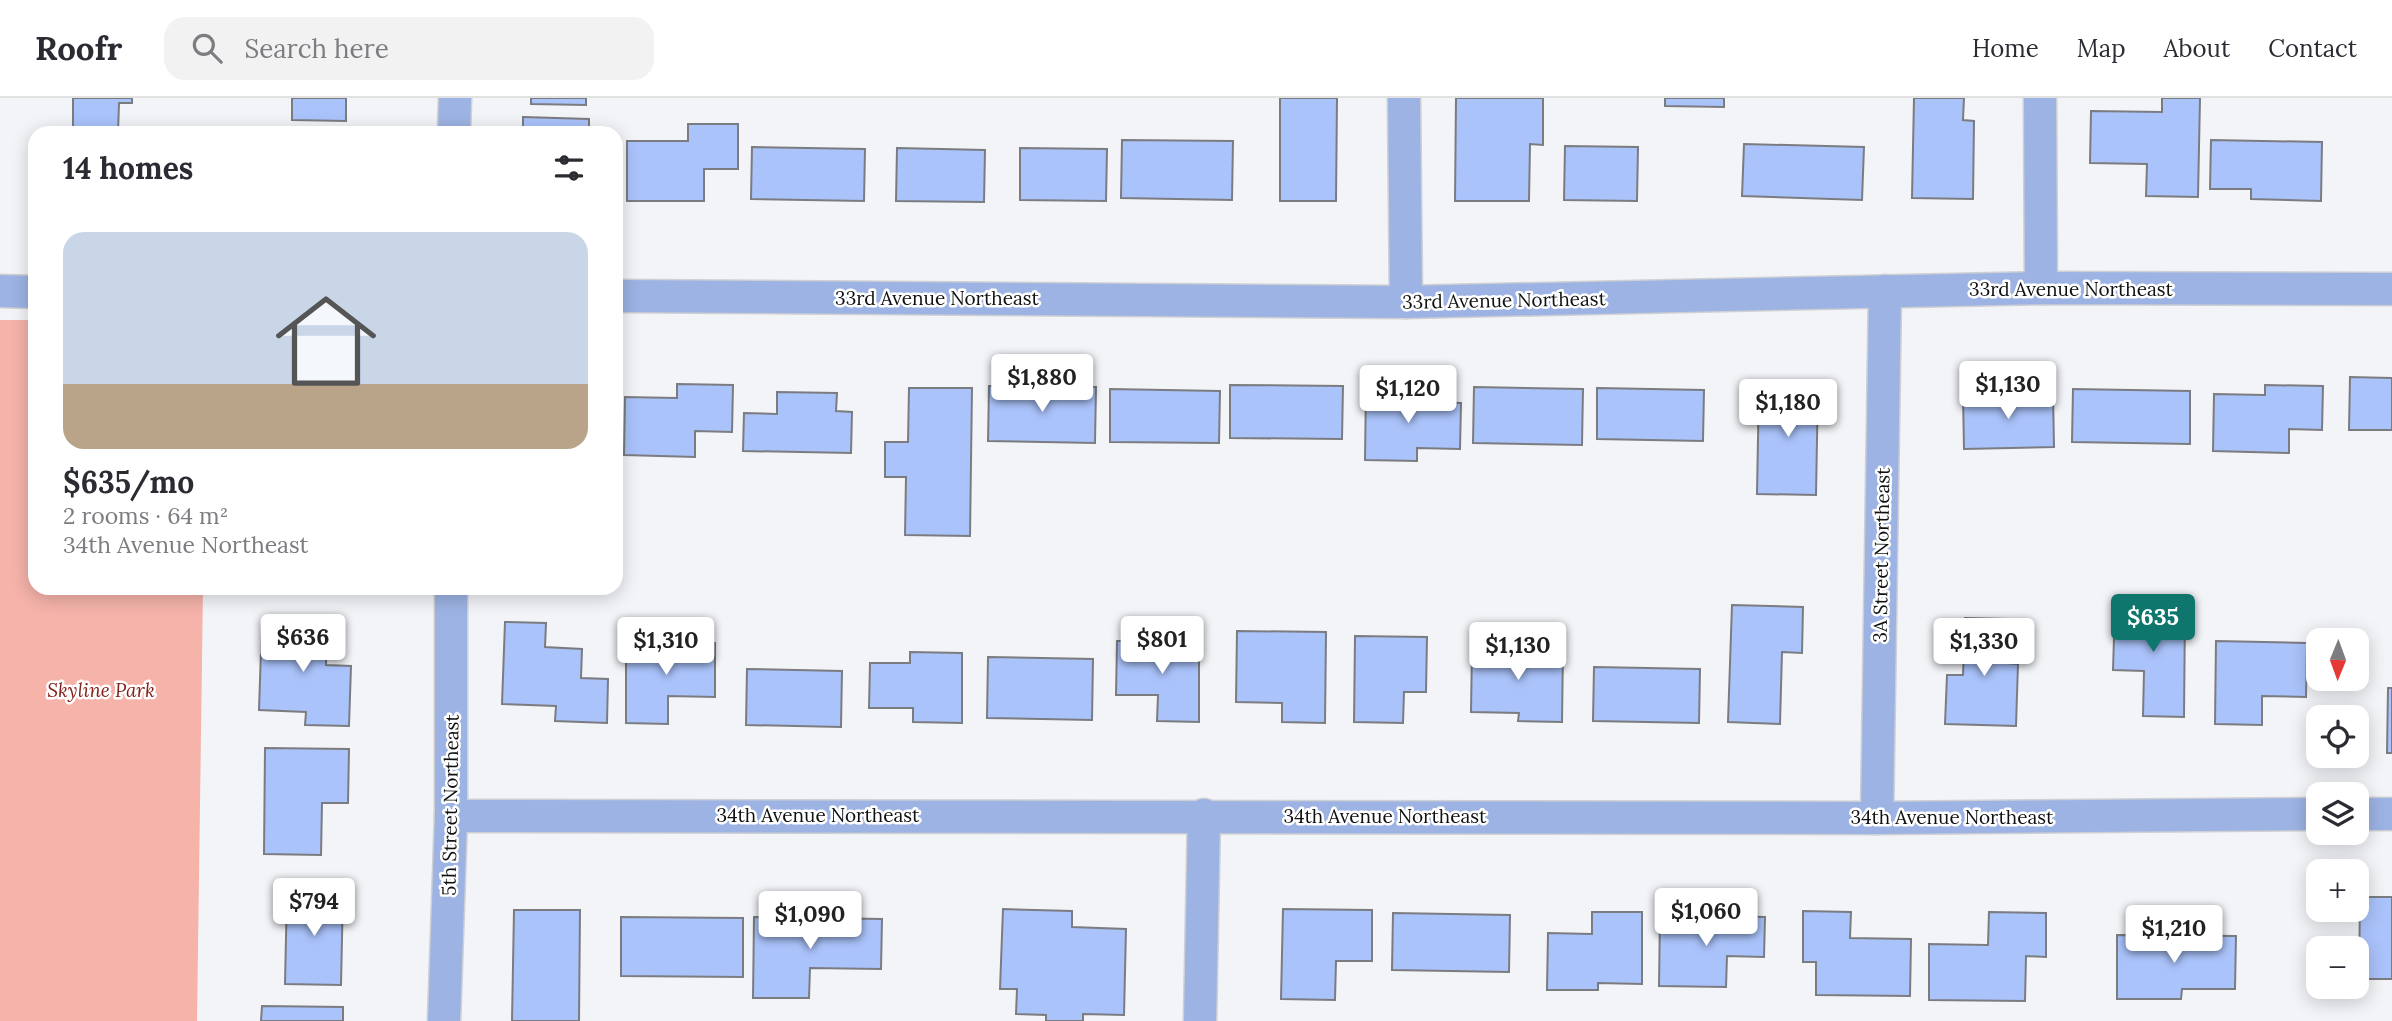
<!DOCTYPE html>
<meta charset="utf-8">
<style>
body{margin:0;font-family:Lora,serif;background:#f2f2f3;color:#2b2b33;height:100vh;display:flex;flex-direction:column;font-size:26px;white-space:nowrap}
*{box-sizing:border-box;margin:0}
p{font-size:23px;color:#7c7c81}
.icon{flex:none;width:38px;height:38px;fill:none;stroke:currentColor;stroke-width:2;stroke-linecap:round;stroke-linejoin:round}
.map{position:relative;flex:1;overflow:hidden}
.drawer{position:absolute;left:28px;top:28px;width:595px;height:469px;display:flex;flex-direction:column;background:#fff;border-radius:21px;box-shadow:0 4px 18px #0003}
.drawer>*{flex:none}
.needle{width:46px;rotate:181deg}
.buttons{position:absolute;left:2306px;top:530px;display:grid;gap:14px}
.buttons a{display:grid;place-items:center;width:63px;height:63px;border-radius:14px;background:#fff;box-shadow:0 4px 18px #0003;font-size:35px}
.price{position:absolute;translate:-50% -60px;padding:0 16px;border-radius:7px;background:#fff;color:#222;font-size:23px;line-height:46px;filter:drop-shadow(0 2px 4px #0008)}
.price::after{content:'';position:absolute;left:50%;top:42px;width:21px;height:16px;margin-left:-10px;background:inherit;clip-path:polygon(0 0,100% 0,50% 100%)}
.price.on{background:#0f766e;color:#fff}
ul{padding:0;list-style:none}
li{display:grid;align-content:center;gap:14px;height:371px;padding:0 35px}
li+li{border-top:2px solid #e1e1e2}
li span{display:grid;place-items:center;height:217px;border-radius:21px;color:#555}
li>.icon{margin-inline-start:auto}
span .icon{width:126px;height:126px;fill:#fffc;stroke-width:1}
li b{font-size:30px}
h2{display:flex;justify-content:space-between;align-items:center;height:84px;padding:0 35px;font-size:30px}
header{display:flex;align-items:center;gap:42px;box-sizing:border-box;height:98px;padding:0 35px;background:#fff;border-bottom:2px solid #e1e1e2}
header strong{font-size:33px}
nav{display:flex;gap:38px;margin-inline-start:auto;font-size:24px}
.search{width:490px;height:63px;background:#f2f2f3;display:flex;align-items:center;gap:18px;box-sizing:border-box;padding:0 24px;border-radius:21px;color:#7c7c81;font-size:26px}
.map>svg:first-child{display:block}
.green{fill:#f5b3aa}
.building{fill:#aac3fb;stroke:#7b7c80;stroke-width:2}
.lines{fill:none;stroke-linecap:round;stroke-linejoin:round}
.minor-casing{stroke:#ced0d3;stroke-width:35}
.minor{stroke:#9db3e4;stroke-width:32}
.labels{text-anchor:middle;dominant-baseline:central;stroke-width:5;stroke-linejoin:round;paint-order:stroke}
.street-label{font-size:19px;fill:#0f1011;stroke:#fff}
.park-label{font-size:19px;font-style:italic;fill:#84211a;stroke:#fff}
</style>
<header>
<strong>Roofr</strong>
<div class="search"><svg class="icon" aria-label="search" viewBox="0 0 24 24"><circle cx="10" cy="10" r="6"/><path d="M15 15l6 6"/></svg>Search here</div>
<nav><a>Home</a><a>Map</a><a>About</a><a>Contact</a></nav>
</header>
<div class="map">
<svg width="2392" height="923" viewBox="0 0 2392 923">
<rect width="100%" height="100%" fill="#f2f4f8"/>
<!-- green -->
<path class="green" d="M0 222H35V490H203L197 923H0Z"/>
<!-- building -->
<g class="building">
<path d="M73 0H132V5H119L118 35H73Z"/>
<path d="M292 0H346V23L292 22Z"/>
<path d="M531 0H586V7L531 6Z"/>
<path d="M1280 0H1337L1336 103H1280Z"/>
<path d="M1456 0H1543V47L1530 46 1529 103H1455Z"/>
<path d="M1665 0H1724V9L1665 8Z"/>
<path d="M1914 0H1964L1963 22 1974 23 1973 101 1912 100Z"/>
<path d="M2162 0H2200L2198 99 2146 98 2147 66 2090 65 2091 13 2162 14Z"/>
<path d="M523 19 589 21V35H523Z"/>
<path d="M688 26H738V71H704V103H627V43H688Z"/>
<path d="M1122 42 1233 43 1232 102 1121 100Z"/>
<path d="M2211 42 2322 44 2321 103 2251 101V91H2210Z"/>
<path d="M1744 46 1864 49 1862 102 1742 98Z"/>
<path d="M1565 48 1638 49 1637 103 1564 102Z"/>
<path d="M752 49 865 51 864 103 751 101Z"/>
<path d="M897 50 985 52 984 104 896 103Z"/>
<path d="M1020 50 1107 51 1106 103 1020 102Z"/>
<path d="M2350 279 2392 280V332H2349Z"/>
<path d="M1759 285 1818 286 1816 397 1757 396Z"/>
<path d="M677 286 733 287 732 334 695 333V359L624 357 625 299 677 300Z"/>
<path d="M1230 287 1343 288 1342 341 1230 340Z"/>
<path d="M2265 287 2323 288 2322 332 2289 331V355L2213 353 2214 296 2265 297Z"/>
<path d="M989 288 1096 289 1095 345 988 343Z"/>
<path d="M1366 289 1417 290 1416 304 1461 305 1460 351 1417 350V363L1365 362Z"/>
<path d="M1474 289 1583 291 1582 347 1473 345Z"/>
<path d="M909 290H972L970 438 905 437 906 379H885V344H908Z"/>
<path d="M1597 290 1704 292 1703 343 1597 341Z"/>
<path d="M1110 291 1220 293 1219 345 1110 344Z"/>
<path d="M2073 291 2190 293V346L2072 344Z"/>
<path d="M777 294 837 295 836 313 852 314 851 355 743 353 744 315 777 316Z"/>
<path d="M2053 296 2054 349 1964 351 1963 297Z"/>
<path d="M300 490H351V495L300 494Z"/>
<path d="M1732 507 1803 509 1802 555 1782 554 1780 626 1728 624Z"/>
<path d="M2115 507 2185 509 2184 619 2143 618 2144 573 2113 572Z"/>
<path d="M1965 520 2008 521 2007 565 2018 566 2016 628 1945 626 1947 577H1963Z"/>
<path d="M262 523 327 525 326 567 351 568 349 628 305 627 306 614 259 612Z"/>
<path d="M505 524 546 525 545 549 582 551 581 580 608 581 607 625 555 623 556 608 502 606Z"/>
<path d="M1237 533 1326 534 1325 625 1282 624V605L1236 604Z"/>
<path d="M1355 538 1427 539 1426 594H1404L1403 625 1354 624Z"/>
<path d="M1117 543H1199V624L1157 623 1158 597H1116Z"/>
<path d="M2216 543 2307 545 2306 599 2262 598V627L2215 626Z"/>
<path d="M626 544 715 545V599L668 598V626L626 625Z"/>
<path d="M1472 548 1563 549 1562 624 1518 623 1519 615 1471 614Z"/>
<path d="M910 554 962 555V625L913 624V610H869L870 565H910Z"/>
<path d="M988 559 1093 561 1092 622 987 620Z"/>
<path d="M1594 569 1700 571 1699 625 1593 623Z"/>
<path d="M747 571 842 573 841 629 746 627Z"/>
<path d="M2388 590H2392V655H2387Z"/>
<path d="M265 650 349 651 348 705H322L321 757 264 756Z"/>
<path d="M287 792 343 793 341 887 285 886Z"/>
<path d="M2360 799H2392V881H2359Z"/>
<path d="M1003 811 1072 813V829L1126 831 1124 917 1083 916V923H1046V917L1016 916 1017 891H1000Z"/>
<path d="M1283 811 1372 812V863H1336L1335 902 1281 901Z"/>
<path d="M514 812H580L579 923H512Z"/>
<path d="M1803 813 1851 814 1850 840 1911 841 1910 898 1816 897V864H1803Z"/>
<path d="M1592 814H1642V886L1598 885V892H1547L1548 835 1592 836Z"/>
<path d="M1989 814 2046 815V859L2026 858 2025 903 1929 902V846L1988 847Z"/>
<path d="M1393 815 1510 817 1509 874 1392 872Z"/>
<path d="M1660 817 1765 819 1764 859 1727 858 1726 889 1659 888Z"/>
<path d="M621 819 743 820V879L621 878Z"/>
<path d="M754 819 882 821 881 871 810 870 809 900H753Z"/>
<path d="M2117 837 2236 838 2235 891H2182L2181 901H2117Z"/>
<path d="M262 908 343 909V923H261Z"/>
</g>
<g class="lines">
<!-- minor casing -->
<g class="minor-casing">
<g id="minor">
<path d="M1404 0 1406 204"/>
<path d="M2040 0 2041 190"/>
<path d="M454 35 455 0"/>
<path d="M0 193 35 194"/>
<path d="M616 198 1406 204 2041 190 2392 191"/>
<path d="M2357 716H2392"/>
<path d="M451 718 1877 720 2319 716"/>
<path d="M1877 720 1885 193"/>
<path d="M444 923 451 718V490"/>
<path d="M1200 923 1204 717"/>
</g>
</g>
<!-- minor -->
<use href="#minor" class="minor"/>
</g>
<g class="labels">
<!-- street labels -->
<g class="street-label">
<text x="2071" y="191">33rd Avenue Northeast</text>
<text x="937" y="200">33rd Avenue Northeast</text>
<text transform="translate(1504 202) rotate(-1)">33rd Avenue Northeast</text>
<text transform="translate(1881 457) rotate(-89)">3A Street Northeast</text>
<text transform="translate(450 707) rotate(-89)">5th Street Northeast</text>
<text x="818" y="717">34th Avenue Northeast</text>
<text x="1385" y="718">34th Avenue Northeast</text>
<text x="1952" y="719">34th Avenue Northeast</text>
</g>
<!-- park labels -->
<g class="park-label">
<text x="101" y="592">Skyline Park</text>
</g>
</g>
</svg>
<div class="buttons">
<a><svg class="needle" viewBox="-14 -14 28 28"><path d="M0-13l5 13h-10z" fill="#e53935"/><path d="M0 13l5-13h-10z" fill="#7c7c81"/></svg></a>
<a><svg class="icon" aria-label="locate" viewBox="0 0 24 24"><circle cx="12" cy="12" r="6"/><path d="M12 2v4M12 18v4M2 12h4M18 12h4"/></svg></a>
<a><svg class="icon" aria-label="layers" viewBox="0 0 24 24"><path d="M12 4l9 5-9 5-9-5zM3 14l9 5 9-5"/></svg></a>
<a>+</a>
<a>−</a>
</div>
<b class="price" style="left:1042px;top:316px">$1,880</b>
<b class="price" style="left:2008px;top:323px">$1,130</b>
<b class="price" style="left:1408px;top:327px">$1,120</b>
<b class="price" style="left:1788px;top:341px">$1,180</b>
<b class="price on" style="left:2153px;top:556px">$635</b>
<b class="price" style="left:303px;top:576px">$636</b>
<b class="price" style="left:1162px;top:578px">$801</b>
<b class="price" style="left:666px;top:579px">$1,310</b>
<b class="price" style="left:1984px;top:580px">$1,330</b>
<b class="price" style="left:1518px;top:584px">$1,130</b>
<b class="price" style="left:314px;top:840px">$794</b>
<b class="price" style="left:1706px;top:850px">$1,060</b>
<b class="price" style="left:810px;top:853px">$1,090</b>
<b class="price" style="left:2174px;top:867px">$1,210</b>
<section class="drawer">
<h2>14 homes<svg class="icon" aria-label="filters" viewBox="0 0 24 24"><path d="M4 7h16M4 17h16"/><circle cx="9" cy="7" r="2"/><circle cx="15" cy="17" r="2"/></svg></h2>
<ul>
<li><span style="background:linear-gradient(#c9d6e8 70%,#b9a48a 0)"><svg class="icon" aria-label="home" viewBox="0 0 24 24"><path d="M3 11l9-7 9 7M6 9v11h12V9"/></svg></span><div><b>$635/mo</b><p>2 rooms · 64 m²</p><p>34th Avenue Northeast</p></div></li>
</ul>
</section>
</div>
